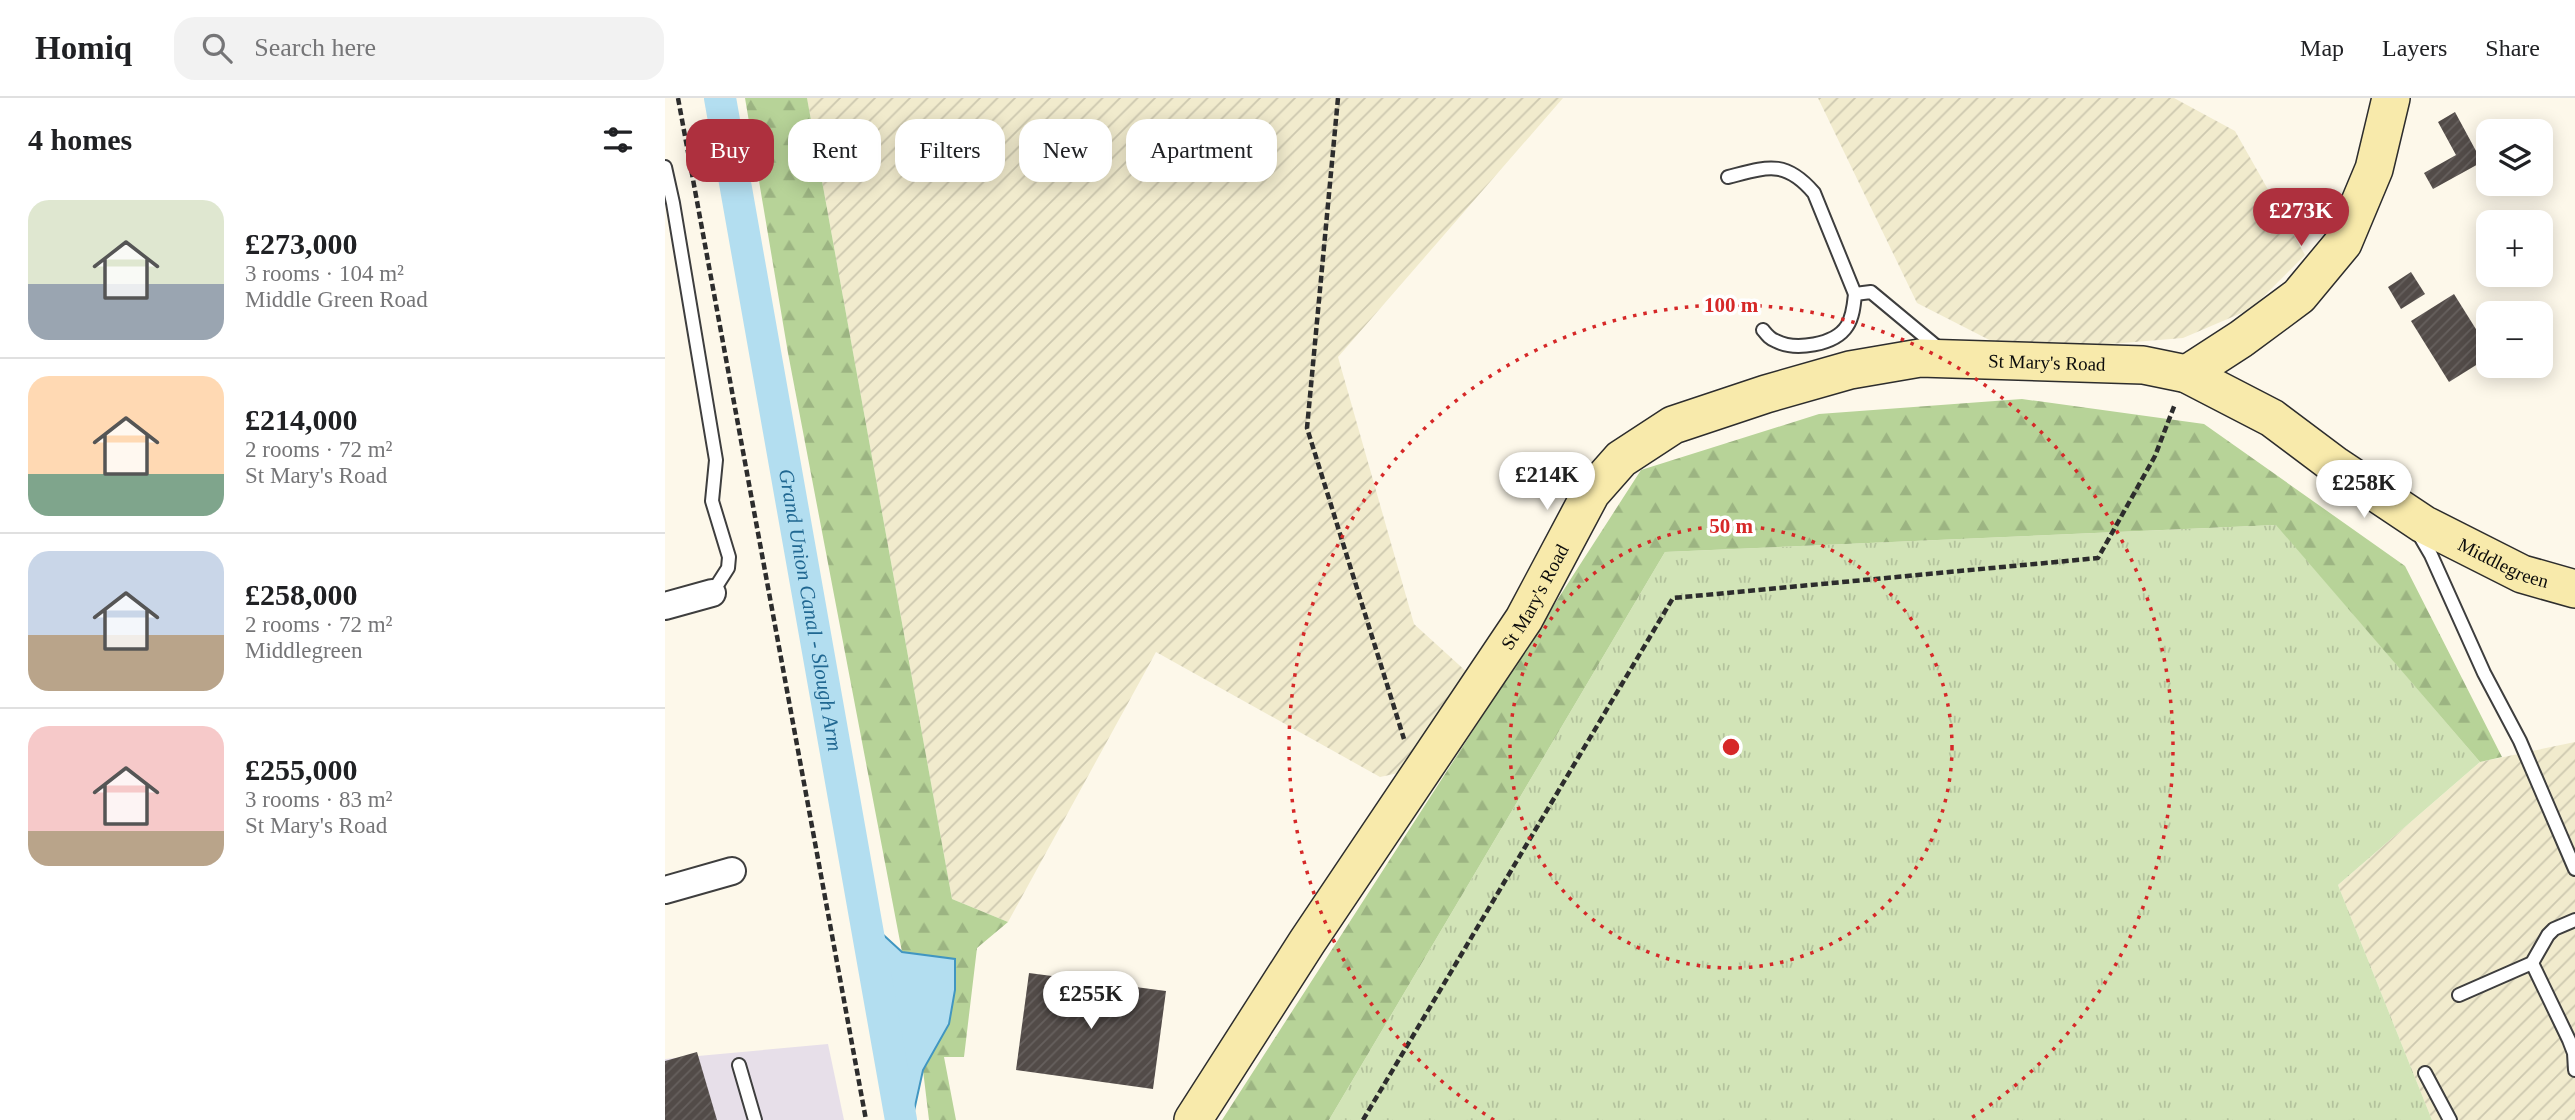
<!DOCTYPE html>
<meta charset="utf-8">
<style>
body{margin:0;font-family:Georgia,serif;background:#f2f2f2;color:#202124;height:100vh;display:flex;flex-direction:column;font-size:26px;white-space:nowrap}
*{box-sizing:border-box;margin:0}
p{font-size:23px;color:#757577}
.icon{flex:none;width:38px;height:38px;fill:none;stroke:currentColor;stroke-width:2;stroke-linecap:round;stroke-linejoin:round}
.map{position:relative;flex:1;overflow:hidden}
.sheet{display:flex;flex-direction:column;background:#fff;width:665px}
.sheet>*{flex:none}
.top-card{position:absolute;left:21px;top:21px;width:665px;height:63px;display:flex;gap:14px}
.buttons{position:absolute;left:1811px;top:21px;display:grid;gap:14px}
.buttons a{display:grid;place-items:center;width:77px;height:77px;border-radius:14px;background:#fff;box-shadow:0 4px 18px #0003;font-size:35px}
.price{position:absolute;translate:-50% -60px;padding:0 16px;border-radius:24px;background:#fff;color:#222;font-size:23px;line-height:46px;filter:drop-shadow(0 2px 4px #0008)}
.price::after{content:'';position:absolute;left:50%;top:42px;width:21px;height:16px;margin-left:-10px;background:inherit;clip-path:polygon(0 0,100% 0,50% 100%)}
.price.selected{background:#ae303e;color:#fff}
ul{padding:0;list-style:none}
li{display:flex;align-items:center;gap:21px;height:175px;padding:0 28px}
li+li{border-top:2px solid #e0e0e0}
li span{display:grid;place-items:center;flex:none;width:196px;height:140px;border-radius:21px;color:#555}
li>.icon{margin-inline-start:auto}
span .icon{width:84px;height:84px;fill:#fffc;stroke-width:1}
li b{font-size:30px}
h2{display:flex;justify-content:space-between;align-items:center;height:84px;padding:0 28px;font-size:30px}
.tag{padding:0 24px;border-radius:21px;background:#fff;box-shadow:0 4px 18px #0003;font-size:24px;line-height:63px}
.tag.selected{background:#ae303e;color:#fff}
header{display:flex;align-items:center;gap:42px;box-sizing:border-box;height:98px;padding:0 35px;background:#fff;border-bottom:2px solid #e0e0e0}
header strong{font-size:33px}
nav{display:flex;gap:38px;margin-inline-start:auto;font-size:24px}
.search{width:490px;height:63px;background:#f2f2f2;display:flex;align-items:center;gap:18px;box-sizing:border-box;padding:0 24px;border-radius:21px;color:#757577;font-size:26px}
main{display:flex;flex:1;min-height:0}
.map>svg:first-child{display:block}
.industrial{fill:#e7dfe9}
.farmland{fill:url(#farmland-furrows)}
.grass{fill:url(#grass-tufts)}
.forest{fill:url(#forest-firs)}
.water{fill:#b3def0;stroke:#4196c1;stroke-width:2}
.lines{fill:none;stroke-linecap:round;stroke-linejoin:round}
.canal{stroke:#b3def0;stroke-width:32}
.building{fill:url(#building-hatch)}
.lane-casing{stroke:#3e3e3e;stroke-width:16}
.street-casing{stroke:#3e3e3e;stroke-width:30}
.secondary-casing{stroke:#2d2d2d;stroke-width:40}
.path{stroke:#2d2d2d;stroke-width:4.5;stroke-dasharray:7 3.5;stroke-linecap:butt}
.lane{stroke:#fff;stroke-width:12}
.street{stroke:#fff;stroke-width:26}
.secondary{stroke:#f8eaab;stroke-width:37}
.ring{fill:none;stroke:#d62828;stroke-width:3.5;stroke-dasharray:3.5 7}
.labels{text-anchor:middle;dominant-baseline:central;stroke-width:7;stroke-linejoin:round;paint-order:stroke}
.street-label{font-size:19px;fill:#0b0b0b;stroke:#fff}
.water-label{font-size:21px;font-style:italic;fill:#206791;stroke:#fff}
.centre{fill:#d62828;stroke:#fff;stroke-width:3.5}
.ring-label{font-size:21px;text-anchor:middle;font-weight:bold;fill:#d62828;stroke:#fff;stroke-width:7;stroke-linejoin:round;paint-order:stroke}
</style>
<header>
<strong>Homiq</strong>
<div class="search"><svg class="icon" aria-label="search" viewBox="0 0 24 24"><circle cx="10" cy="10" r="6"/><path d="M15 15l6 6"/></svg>Search here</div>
<nav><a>Map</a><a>Layers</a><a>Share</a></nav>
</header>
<main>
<section class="sheet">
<h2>4 homes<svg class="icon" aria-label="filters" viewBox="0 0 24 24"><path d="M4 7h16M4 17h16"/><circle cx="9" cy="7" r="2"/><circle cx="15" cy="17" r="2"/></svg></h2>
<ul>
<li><span style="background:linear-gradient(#dfe7d0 60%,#9aa5b1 0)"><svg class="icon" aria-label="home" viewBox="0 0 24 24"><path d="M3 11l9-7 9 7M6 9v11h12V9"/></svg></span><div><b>£273,000</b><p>3 rooms · 104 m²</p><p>Middle Green Road</p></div></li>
<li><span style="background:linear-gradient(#ffd9b3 70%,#7fa58c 0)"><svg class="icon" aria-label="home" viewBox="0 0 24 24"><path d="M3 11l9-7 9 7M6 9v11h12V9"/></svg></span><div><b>£214,000</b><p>2 rooms · 72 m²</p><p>St Mary's Road</p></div></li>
<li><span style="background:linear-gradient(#c9d6e8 60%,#b9a48a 0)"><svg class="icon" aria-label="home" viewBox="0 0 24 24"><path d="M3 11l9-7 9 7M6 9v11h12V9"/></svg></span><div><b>£258,000</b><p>2 rooms · 72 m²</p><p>Middlegreen</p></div></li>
<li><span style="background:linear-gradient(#f6c9c9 75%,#b9a48a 0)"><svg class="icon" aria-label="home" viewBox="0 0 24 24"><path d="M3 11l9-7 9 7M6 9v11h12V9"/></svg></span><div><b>£255,000</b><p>3 rooms · 83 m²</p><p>St Mary's Road</p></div></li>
</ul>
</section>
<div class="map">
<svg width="1910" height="1022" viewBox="0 0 1910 1022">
<defs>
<pattern id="farmland-furrows" width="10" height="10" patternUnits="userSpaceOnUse" patternTransform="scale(1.75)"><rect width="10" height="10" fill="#f1ebcd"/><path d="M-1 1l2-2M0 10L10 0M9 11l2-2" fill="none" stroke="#cdc8af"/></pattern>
<pattern id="grass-tufts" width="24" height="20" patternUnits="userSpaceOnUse" patternTransform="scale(1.75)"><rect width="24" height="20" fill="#d2e4b7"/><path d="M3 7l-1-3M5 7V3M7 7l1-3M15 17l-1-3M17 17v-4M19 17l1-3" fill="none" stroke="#b3c29c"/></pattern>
<pattern id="forest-firs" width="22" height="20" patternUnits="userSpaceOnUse" patternTransform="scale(1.75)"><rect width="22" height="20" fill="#b7d398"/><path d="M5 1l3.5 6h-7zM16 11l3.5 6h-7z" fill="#9cb482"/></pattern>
<pattern id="building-hatch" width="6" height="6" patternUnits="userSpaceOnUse" patternTransform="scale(1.75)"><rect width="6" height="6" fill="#524b48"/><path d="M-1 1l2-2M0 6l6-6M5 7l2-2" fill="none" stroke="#66605e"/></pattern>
</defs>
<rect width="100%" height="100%" fill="#fdf8ea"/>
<!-- industrial -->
<path class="industrial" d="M163 946 179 1022H0V961Z"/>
<!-- farmland -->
<g class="farmland">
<path d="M142 0H898L673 259 749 526 804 576 738 674 715 679 491 554 343 824 287 801Z"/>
<path d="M1153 0H1509L1570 33 1640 157 1586 211 1518 240 1348 254 1252 205Z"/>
<path d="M1910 644V1022H1767L1673 787 1815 664Z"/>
</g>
<!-- grass -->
<path class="grass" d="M1612 427 1815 664 1673 787 1767 1022H664L1000 454Z"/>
<!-- forest -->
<g class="forest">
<path d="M80 0H142L287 801 343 824 312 850 299 959H279L291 1022H264L258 972 264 959 290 861 237 854 123 255Z"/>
<path d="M1357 301 1539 326 1740 468 1837 659 1815 664 1611 427 1000 454 664 1022H557L976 372 1154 316Z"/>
</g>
<!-- water -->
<path class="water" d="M201 821 237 854 290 861V892L284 926 258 972 247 1022H236Z"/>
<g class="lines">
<!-- canal -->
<path class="canal" id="s1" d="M55 0 236 1022"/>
</g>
<!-- building -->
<g class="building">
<path d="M1790 14 1817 64 1768 91 1759 75 1791 57 1773 24Z"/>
<path d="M1746 174 1760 196 1736 211 1723 189Z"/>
<path d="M1789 196 1824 252V259L1784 284 1746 223Z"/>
<path d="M364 875 501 893 488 991 351 972Z"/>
<path d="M32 954 52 1022H0V963Z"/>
</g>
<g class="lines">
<!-- lane casing -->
<g class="lane-casing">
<g id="lane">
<path d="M0 69 8 105 51 362 47 403 64 459 63 470 47 495"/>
<path d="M1063 79C1102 69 1120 61 1149 95L1190 196 1206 194 1277 253"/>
<path d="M1098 232C1102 237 1105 241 1111 243 1130 253 1170 247 1182 228 1188 219 1189 206 1190 196"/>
<path d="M1752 433 1766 457 1819 575 1855 643 1910 771"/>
<path d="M1867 865 1904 942 1909 955 1910 972"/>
<path d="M1794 897 1867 865 1883 837 1889 831 1910 822"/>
<path d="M74 967 90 1022"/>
<path d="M1760 975 1785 1022"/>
</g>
</g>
<!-- street casing -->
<g class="street-casing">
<g id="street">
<path d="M0 508 47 495"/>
<path d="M0 792 67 773"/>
</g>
</g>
<!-- secondary casing -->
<g class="secondary-casing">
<g id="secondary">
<path d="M1522 276 1576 241 1634 198 1678 145 1709 71 1726 0"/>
<path id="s2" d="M528 1022 642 844 859 521 926 395 956 361 1008 327 1101 296 1185 272 1255 260 1478 267 1522 276 1607 320 1671 368 1758 426 1857 476 1910 491"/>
</g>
</g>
<!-- path -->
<g class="path">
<path d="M13 0 201 1022"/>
<path d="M673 0 642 330 739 641"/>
<path d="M698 1022 1008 500 1433 460 1490 358 1510 306"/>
</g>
<!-- lane -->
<use href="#lane" class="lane"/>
<!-- street -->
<use href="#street" class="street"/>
<!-- secondary -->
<use href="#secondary" class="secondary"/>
</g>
<!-- distance rings -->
<g class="ring">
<circle cx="1066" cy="649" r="221"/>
<path d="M829 1022A442 442 0 1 1 1303 1022"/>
</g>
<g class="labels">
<!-- street labels -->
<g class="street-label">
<text stroke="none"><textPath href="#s2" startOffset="1234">St Mary's Road</textPath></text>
<text stroke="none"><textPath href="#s2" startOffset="1745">Middlegreen</textPath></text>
<text stroke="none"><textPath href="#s2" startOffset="625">St Mary's Road</textPath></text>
</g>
<!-- water labels -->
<g class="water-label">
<text stroke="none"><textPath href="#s1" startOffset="520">Grand Union Canal - Slough Arm</textPath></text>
</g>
</g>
<circle cx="1066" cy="649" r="10" class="centre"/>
<g class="ring-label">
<text x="1066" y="214">100 m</text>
<text x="1066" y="435">50 m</text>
</g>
</svg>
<div class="buttons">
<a><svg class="icon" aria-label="layers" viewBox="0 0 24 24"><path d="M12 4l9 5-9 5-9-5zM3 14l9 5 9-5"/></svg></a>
<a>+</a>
<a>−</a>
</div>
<b class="price selected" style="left:1636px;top:150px">£273K</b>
<b class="price" style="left:882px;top:414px">£214K</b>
<b class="price" style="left:1699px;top:422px">£258K</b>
<b class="price" style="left:426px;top:933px">£255K</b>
<div class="top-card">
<a class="tag selected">Buy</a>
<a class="tag">Rent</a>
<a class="tag">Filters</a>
<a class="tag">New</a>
<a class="tag">Apartment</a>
</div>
</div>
</main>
